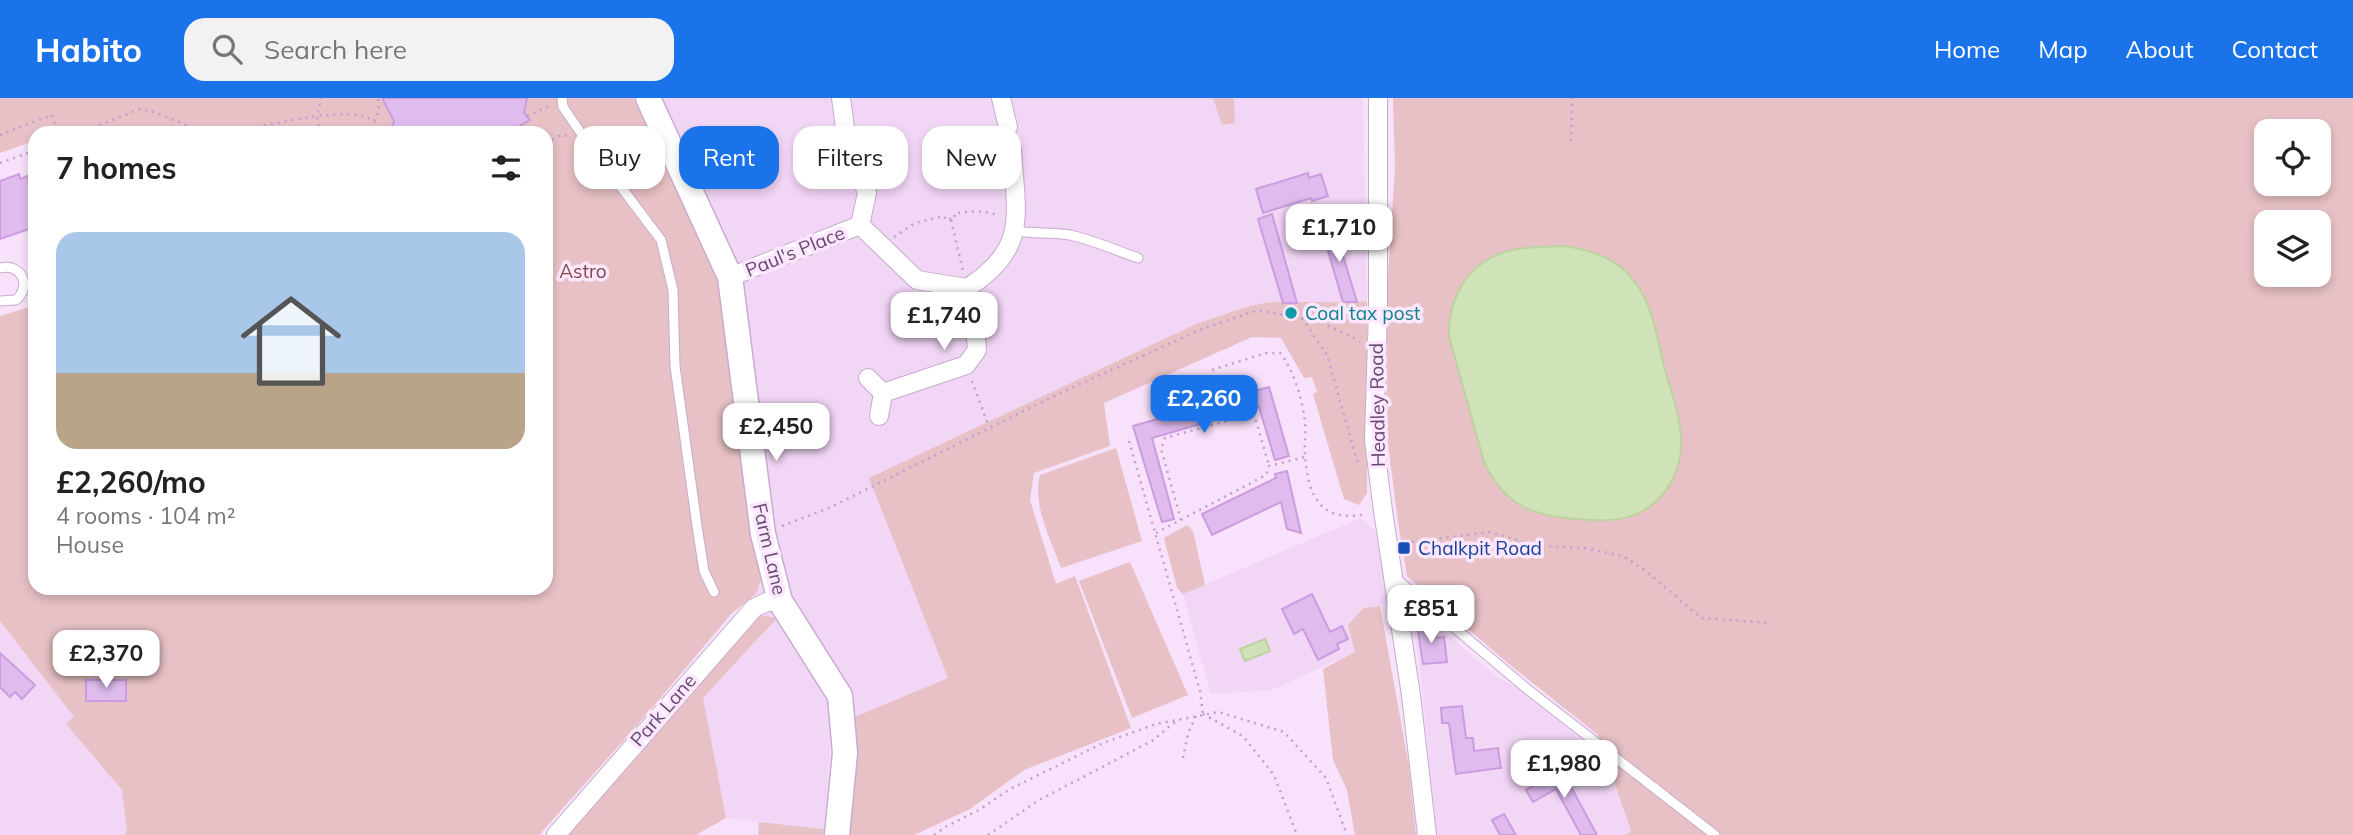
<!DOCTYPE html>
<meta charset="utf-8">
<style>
body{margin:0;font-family:Mulish,sans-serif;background:#f2f2f2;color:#222;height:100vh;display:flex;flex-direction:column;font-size:26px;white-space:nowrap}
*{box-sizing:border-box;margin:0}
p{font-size:23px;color:#767676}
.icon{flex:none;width:38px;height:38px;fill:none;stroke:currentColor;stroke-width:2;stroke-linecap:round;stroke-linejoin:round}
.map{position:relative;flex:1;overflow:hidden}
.drawer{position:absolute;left:28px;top:28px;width:525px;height:469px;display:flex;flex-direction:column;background:#fff;border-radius:21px;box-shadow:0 4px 10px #0003}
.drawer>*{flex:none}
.guide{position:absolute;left:574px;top:28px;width:665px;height:63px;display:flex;gap:14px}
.controls{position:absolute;left:2254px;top:21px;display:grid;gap:14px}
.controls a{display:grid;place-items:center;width:77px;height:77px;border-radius:14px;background:#fff;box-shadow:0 4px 10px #0003;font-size:35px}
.price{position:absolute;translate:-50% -60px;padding:0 16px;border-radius:14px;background:#fff;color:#222;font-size:23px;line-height:46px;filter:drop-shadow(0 2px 4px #0008)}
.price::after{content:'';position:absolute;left:50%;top:42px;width:21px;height:16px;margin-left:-10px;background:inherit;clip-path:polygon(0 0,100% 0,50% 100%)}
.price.on{background:#1a73e8;color:#fff}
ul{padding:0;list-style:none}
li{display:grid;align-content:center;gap:14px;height:371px;padding:0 28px}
li span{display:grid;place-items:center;height:217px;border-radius:21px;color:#555}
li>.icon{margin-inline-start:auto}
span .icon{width:126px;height:126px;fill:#fffc;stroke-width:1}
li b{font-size:30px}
h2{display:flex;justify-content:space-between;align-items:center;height:84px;padding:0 28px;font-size:30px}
.tag{padding:0 24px;border-radius:21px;background:#fff;box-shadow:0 4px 10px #0003;font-size:24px;line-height:63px}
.tag.on{background:#1a73e8;color:#fff}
header{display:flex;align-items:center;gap:42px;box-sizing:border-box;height:98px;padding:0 35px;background:#1a73e8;color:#fff}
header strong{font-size:33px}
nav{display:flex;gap:38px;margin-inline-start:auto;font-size:24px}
.search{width:490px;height:63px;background:#f2f2f2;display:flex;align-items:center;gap:18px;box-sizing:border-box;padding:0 24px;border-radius:21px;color:#767676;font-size:26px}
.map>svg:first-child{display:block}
.residential{fill:#f2d6f6}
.green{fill:#e7c1c5;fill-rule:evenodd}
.water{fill:#cfe2b8;stroke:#bbd39e;stroke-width:2}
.building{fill:#dfbbee;stroke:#cb9ce0;stroke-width:2}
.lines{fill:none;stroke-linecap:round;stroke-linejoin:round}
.lane-casing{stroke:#c5accd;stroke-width:11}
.street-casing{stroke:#c5accd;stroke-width:20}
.secondary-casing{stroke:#c9abd1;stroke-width:27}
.path{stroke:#c39ed2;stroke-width:2.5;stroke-dasharray:2 5;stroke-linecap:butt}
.lane{stroke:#fff;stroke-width:9}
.street{stroke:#fff;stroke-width:18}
.secondary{stroke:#fff;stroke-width:24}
.culture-dot{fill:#0f9aa8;stroke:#fce7fe;stroke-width:2.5}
.transit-dot{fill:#1a4fb4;stroke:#fce7fe;stroke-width:2.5}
.labels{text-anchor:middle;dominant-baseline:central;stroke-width:7;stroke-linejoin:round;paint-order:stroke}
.street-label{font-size:19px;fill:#634a70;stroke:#fce7fe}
.park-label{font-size:19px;fill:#804948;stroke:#fce7fe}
.culture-label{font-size:19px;fill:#0d838f;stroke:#fce7fe;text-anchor:start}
.transit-label{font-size:19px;fill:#164399;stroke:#fce7fe;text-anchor:start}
</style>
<header>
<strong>Habito</strong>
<div class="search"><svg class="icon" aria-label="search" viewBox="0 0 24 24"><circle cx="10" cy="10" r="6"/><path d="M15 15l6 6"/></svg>Search here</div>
<nav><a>Home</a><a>Map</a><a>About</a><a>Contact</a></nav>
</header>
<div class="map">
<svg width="2353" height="737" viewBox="0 0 2353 737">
<rect width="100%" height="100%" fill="#f8e1fa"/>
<!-- residential -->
<g class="residential">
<path d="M633 0H1363L1367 203 1323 205 1273 204 1249 208 1196 226 870 380 948 580 832 629 824 731 726 720 702 600 776 521 757 517 748 502 756 496Z"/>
<path d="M1361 420 1375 433 1388 501 1380 508 1362 510 1348 527 1355 554 1272 592 1211 596 1183 496Z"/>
<path d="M1418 520 1439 529 1497 579 1522 592 1607 664 1632 737H1436L1422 589 1413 523Z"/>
<path d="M0 523 74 619 66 626 160 737H0Z"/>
</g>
<!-- green -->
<g class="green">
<path d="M0 0H633L712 157 725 198 760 452 761 482 756 496 732 515 641 623 539 737H125L127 733 122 692 66 626 74 619 0 523V218L35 207V490H546V35H35V45L34 43 0 55Z"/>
<path d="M1213 0H1234L1235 25 1222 27Z"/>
<path d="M1393 0H2353V737H1625L1631 733 1598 637 1504 562 1407 478 1398 424 1386 330 1387 195 1395 70ZM2266 33H2319V86H2266ZM2266 124H2319V177H2266Z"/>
<path d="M1367 203V395L1359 407 1344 401 1313 296 1317 294 1312 279 1304 280 1281 240 1252 239 1104 305 1110 348 1034 375 1030 402 1056 486 1075 478 1131 630 1024 672 970 711 914 737H846L856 639 850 621 948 580 869 380 1196 226C1221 218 1247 206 1274 204 1305 203 1336 206 1367 203Z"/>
<path d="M1116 350 1142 443 1061 470C1051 442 1032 407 1040 377Z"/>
<path d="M1187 427 1193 433 1205 487 1183 496 1177 490 1164 440Z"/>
<path d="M1130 464 1188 597 1132 620 1079 483Z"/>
<path d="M1380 508 1409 669 1416 737H1355L1347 692 1333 662 1323 571 1355 554 1348 527 1363 510Z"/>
<path d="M757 517 777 520 703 600 726 720 696 737H567Z"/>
<path d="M759 724 824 731 823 737H758Z"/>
</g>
<!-- water -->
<g class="water">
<path d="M1565 148C1589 152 1610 158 1627 175 1652 199 1656 236 1664 268 1670 291 1680 316 1681 340 1682 356 1678 372 1670 386 1646 426 1608 425 1567 420 1525 416 1502 402 1484 364L1449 238C1449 199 1467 166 1505 154 1524 148 1546 149 1565 148Z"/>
<path d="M1265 541 1270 553 1245 563 1240 551Z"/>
</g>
<!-- building -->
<g class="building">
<path d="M382 0H527L524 15 530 22 508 35H390L394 23Z"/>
<path d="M1308 75 1309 80 1321 76 1328 98 1312 103 1311 100 1263 115 1256 91Z"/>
<path d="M19 76 20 81 27 78 35 100V129L0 141V83Z"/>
<path d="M1272 116 1297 205H1283L1258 121Z"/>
<path d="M1333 125 1357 204H1343L1321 129Z"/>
<path d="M1269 289 1289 358 1275 362 1259 309 1152 340 1174 421 1162 424 1133 328Z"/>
<path d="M1287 373 1301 435 1287 431 1281 404 1212 437 1202 416 1276 380 1275 376Z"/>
<path d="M1312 496 1330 534 1342 528 1348 541 1337 546 1339 551 1318 562 1303 531 1294 536 1282 511Z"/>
<path d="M1430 523 1431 530H1435L1437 540 1444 539 1447 564 1423 566 1417 525Z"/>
<path d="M0 555 35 587 22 601 15 594 10 599 0 589Z"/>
<rect x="86" y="582" width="40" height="21"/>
<path d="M1462 608 1466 640H1473L1474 653 1498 650 1501 670 1456 676 1449 625H1442L1441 610Z"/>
<path d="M1562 672 1597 737H1581L1556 691 1533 704 1526 692Z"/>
<path d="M1504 716 1516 737H1500L1492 722Z"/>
</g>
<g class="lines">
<!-- lane casing -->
<g class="lane-casing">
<g id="lane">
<path d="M562 0 563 9 585 41 661 142 673 192 675 268 697 428 704 473 714 494"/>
<path d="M1015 133C1033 136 1052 134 1070 137 1093 142 1115 152 1138 160"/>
<path d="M0 170C22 165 32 188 16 202L0 203"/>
<path d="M1394 479 1526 590 1715 737"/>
</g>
</g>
<!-- street casing -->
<g class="street-casing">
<g id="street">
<path d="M841 0 846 37 867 95 860 127"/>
<path d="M1001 0 1008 29"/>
<path d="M1378 0V211L1374 342 1383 413 1411 597 1427 737"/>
<path d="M730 179 860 127 917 182 967 190C1029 151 1016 116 1012 52"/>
<path d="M868 280 883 295 966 267 977 252 974 220 967 190"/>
<path d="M879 318 883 295"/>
<path d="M556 737 754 510 767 504 780 503"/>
</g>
</g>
<!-- secondary casing -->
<g class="secondary-casing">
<path id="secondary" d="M648 0 730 179 763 436 780 503 840 598 845 655 837 737"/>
</g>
<!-- path -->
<g class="path">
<path d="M527 18 549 8"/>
<path d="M374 23 379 13 378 0"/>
<path d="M80 35 140 11 154 14 206 35"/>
<path d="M230 35C267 28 326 11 362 18 372 20 379 27 382 35"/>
<path d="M320 35 317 19 321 0"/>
<path d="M0 37 52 17 58 35"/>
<path d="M1571 43 1572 0"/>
<path d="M546 45 561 37 569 38"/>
<path d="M0 65 28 55 35 72"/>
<path d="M951 122 963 173"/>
<path d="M894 139 915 125 944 118 946 122 955 120 954 116C970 112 983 113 999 117"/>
<path d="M1302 220 1327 257 1358 366"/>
<path d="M1212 272 1266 255H1280C1294 272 1303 303 1305 325 1306 336 1304 347 1305 357 1308 398 1320 425 1366 416"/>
<path d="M972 283 989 329"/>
<path d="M1129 343 1200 593 1203 616"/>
<path d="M1181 422 1161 351 1165 340 1248 317 1255 319 1269 368"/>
<path d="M782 428 831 409 1056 297 1202 231 1258 212 1320 224 1360 243"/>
<path d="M1156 435 1266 377 1269 368 1305 359"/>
<path d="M1405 445 1490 434 1537 448 1585 450 1623 458 1646 473 1701 520 1768 525"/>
<path d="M1203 616 1243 638 1274 677 1297 737"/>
<path d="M1183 660 1188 635 1196 618"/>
<path d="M934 737 947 728 979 712 1010 691 1103 645 1156 626 1219 614 1284 634 1326 680 1347 737"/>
<path d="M988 737 1039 702 1152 643 1176 623"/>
</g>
<!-- lane -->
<use href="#lane" class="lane"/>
<!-- street -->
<use href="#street" class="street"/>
<!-- secondary -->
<use href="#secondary" class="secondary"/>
</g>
<!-- markers -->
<circle class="culture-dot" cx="1291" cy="215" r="7"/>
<rect class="transit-dot" x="1397" y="443" width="14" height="14" rx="3.5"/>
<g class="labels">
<!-- street labels -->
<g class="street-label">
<text transform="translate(795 153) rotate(-22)">Paul's Place</text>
<text transform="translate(1377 307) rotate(-91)">Headley Road</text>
<text transform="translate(770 451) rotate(77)">Farm Lane</text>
<text transform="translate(663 612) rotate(-49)">Park Lane</text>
</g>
<!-- park labels -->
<g class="park-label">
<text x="583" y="173">Astro</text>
</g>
<!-- culture labels -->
<g class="culture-label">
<text x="1305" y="215">Coal tax post</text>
</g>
<!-- transit labels -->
<g class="transit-label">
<text x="1418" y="450">Chalkpit Road</text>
</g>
</g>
</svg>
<div class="controls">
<a><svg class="icon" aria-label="locate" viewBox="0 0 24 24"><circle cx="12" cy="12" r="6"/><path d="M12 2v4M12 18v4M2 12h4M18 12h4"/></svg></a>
<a><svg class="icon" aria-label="layers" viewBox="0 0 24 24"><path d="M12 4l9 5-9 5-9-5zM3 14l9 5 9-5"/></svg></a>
</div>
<b class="price" style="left:1339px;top:166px">£1,710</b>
<b class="price" style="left:944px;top:254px">£1,740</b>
<b class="price on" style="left:1204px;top:337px">£2,260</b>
<b class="price" style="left:776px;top:365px">£2,450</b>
<b class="price" style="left:1431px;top:547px">£851</b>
<b class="price" style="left:106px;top:592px">£2,370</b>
<b class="price" style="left:1564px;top:702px">£1,980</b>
<div class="guide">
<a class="tag">Buy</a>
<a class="tag on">Rent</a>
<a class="tag">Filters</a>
<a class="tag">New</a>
</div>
<section class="drawer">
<h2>7 homes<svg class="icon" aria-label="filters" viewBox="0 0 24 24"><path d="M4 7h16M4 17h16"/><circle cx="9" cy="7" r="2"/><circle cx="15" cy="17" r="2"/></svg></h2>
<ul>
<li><span style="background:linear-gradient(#a9c7e8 65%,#b9a48a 0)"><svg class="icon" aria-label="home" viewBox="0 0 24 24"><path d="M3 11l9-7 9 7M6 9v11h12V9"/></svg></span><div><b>£2,260/mo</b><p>4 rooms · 104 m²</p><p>House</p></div></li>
</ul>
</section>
</div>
